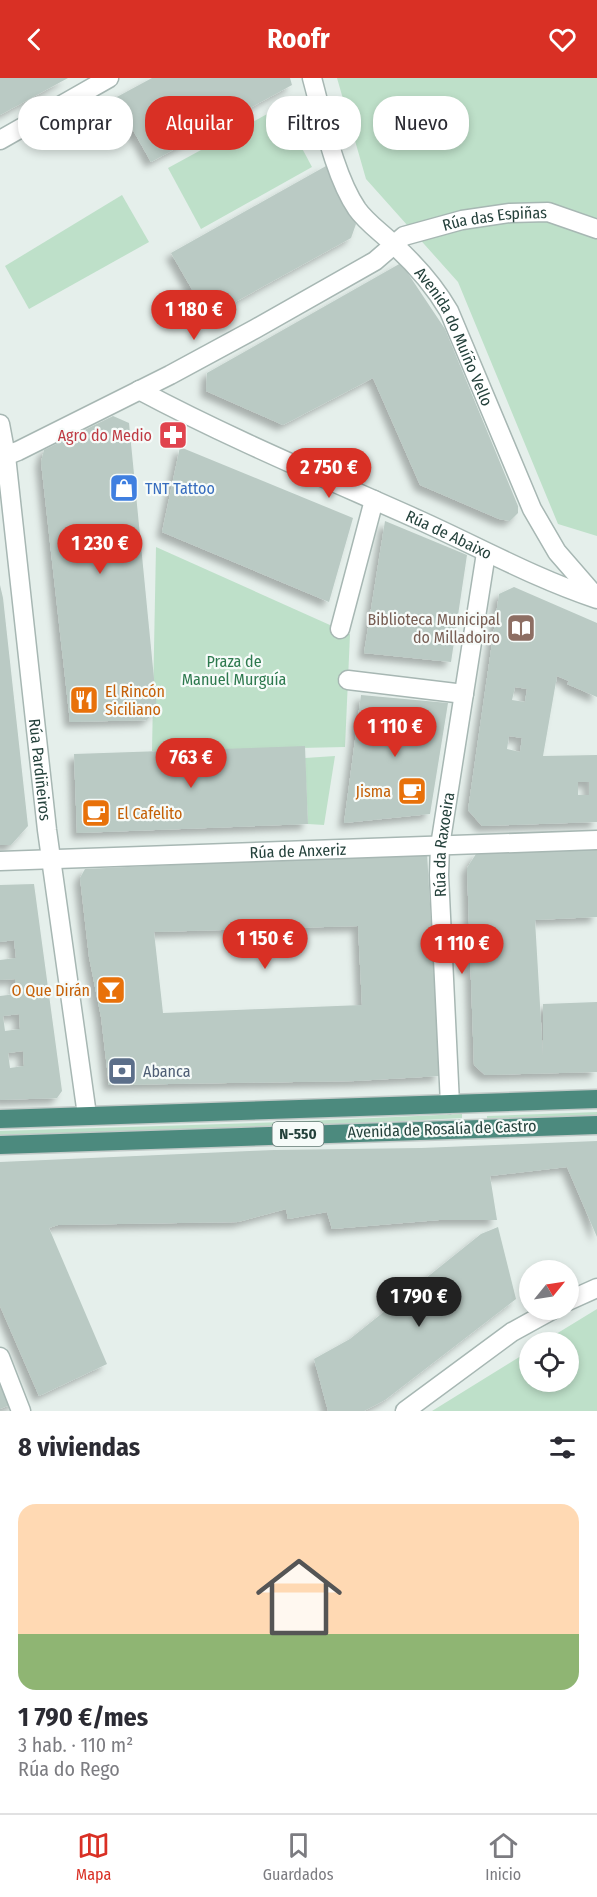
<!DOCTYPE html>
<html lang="es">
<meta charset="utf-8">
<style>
body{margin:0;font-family:"Fira Sans Condensed",sans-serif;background:#f2f2f3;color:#2b2b33;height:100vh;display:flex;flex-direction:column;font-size:22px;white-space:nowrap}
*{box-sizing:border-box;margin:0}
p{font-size:20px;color:#7c7c81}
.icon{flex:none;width:33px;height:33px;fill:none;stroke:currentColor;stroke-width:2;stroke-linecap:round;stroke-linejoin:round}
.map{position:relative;height:1333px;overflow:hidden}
.details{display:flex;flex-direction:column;background:#fff;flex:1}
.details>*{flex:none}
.banner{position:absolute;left:18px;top:18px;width:561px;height:54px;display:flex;gap:12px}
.needle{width:39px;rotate:60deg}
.fabs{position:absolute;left:519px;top:1182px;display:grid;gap:12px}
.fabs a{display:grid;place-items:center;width:60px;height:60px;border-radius:50%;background:#fff;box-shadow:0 3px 9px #0003;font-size:30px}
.price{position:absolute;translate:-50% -51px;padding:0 14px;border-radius:21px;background:#d93025;color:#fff;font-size:20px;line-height:39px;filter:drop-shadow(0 2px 3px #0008)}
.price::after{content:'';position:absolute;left:50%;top:36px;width:18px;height:14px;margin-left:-9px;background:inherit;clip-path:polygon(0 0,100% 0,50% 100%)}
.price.current{background:#222;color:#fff}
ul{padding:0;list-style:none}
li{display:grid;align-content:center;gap:12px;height:318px;padding:0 18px}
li+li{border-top:2px solid #e1e1e2}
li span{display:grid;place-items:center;height:186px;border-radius:18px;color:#555}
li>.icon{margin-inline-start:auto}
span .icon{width:108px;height:108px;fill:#fffc;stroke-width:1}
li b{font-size:26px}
h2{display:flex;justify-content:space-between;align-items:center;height:72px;padding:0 18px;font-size:26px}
.pill{padding:0 21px;border-radius:24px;background:#fff;box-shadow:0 3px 9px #0003;font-size:21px;line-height:54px}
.pill.current{background:#d93025;color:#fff}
header{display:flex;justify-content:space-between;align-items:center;height:78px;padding:0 18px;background:#d93025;color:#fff;font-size:27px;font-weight:700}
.dock{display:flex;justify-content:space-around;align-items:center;height:84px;border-top:2px solid #e1e1e2;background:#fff;font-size:16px;color:#7c7c81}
.dock a{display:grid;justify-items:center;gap:3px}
.dock .current{color:#d93025}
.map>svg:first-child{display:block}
.green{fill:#bee0c9}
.building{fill:#bacac4;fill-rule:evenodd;filter:url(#shadow)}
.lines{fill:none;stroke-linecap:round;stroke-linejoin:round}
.minor-casing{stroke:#a7b7b3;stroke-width:21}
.trunk-casing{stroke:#c2cac8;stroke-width:21}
.minor{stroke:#fff;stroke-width:18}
.trunk{stroke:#4c8a7e;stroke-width:18}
.labels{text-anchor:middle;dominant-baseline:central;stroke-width:4.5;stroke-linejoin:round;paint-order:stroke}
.shield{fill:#f6fbf9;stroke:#637974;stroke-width:1.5}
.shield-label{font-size:15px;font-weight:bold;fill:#24413b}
.street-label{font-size:16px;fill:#24413b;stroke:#f6fbf9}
.health-label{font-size:16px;fill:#be3a42;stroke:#f6fbf9;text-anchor:end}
.shop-label{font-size:16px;fill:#366cbe;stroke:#f6fbf9;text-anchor:start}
.education-label{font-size:16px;fill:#785e54;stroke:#f6fbf9;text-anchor:end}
.park-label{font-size:16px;fill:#2d794e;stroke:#f6fbf9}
.food-label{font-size:16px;fill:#c56008;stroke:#f6fbf9;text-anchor:start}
.service-label{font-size:16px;fill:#4e5e75;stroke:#f6fbf9;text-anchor:start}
</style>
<header><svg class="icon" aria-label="back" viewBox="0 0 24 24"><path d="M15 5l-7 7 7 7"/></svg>Roofr<svg class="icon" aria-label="heart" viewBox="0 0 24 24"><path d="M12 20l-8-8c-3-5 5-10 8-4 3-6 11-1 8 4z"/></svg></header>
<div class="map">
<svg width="597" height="1333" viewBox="0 0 597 1333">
<defs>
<filter id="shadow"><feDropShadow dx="-5.5" dy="5.5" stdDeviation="3" flood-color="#0004"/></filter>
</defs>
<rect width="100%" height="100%" fill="#e5efeb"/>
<!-- green -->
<g class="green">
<path d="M337 0H597V458L558 446 458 204 366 101Z"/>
<path d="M280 29 312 89 201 151 168 90Z"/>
<path d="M122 117 149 164 29 231 5 188Z"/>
<path d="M156 469 350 556 345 669 152 673Z"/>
<path d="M335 678 324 747 308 746 305 680Z"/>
<path d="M597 1034V1038L487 1041V1038Z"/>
<path d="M462 1036V1040L285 1049 0 1057V1053L285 1044Z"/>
<path d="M597 1231V1333H432L529 1273 530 1304H568V1264H543Z"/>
</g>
<!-- building -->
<g class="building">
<path d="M0 0H68L0 37Z"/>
<path d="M152 0H290L292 7 151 84 115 20Z"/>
<path d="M326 88 356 146 351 160 208 239 171 175Z"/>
<path d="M401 185 445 251 518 428V435L510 443 499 441 420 407 373 300 283 347 206 313 207 295Z"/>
<path d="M113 338 129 345 157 631 147 642 70 644 41 384 44 372Z"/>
<path d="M180 369 353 440 329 524 162 454Z"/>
<path d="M385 443 467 477 451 584 364 575Z"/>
<path d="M0 507 3 520 28 748 11 767H0Z"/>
<path d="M514 509 597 545V619L567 606 569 603 557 598 543 678 597 677V744L482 748 468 732 499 516ZM515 609 527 611 525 624 512 622ZM509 658 522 660 520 674 507 671ZM578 704H589V717H578Z"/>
<path d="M361 617 448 625 430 736 344 745Z"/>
<path d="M305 668 308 746 77 755 74 676Z"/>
<path d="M597 769V839L535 842 543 978V926L597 924V994L485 997 474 987 467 790 476 776Z"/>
<path d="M427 775 440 998 355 1003 109 1007 101 939 89 879 80 800 85 791ZM358 848 362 927 163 935 154 854Z"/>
<path d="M34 806 62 1013 57 1020 0 1022V918L16 916 15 901 0 902V882L16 880 14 862 0 864V807ZM19 936 20 951 5 953 3 938ZM23 973 24 988 10 990 8 975Z"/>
<path d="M597 1063V1159L567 1089 490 1098 497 1142H439L332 1151 327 1134 288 1141 286 1131 238 1144 58 1147 49 1150 107 1286 39 1318 0 1228V1084L274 1072 421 1070Z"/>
<path d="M498 1149 516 1221 385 1322 364 1333H328L314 1281 350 1261 481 1156Z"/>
<path d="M0 1285 17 1324 0 1331Z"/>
</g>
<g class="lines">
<!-- minor casing -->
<g class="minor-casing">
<g id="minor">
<path id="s1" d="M312 0C323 40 334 97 357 131 367 145 381 154 393 166 414 185 435 209 449 233L532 431 557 474 597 520"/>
<path d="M0 62 109 0"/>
<path id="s2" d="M139 312C229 360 325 400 419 442 479 469 534 500 597 521"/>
<path id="s3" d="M0 346 6 378 47 752 87 1037"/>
<path id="s4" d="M0 380 18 373 170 297 255 251 375 183 404 158 462 142 510 135 548 134 597 151"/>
<path d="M340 551 374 422"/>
<path d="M348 602 464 616"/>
<path id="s5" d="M0 783 597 762"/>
<path id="s6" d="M450 1026 439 797 440 768 486 475"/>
<path d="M568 1223 597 1210"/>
<path d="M0 1279 21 1333"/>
<path d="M405 1333 512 1254 552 1232"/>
</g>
</g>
<!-- trunk casing -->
<g class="trunk-casing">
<g id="trunk">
<path d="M0 1041 597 1021"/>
<path d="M0 1067 597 1047"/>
</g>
</g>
<!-- minor -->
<use href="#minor" class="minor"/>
<!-- trunk -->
<use href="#trunk" class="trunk"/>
</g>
<!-- icons -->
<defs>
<g id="pharmacy-square" transform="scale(1.5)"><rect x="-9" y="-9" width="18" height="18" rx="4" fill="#e0444e" stroke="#f6fbf9"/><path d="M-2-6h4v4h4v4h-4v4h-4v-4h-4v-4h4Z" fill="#fff"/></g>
<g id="shop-square" transform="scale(1.5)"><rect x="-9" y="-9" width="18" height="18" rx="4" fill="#3f7fe0" stroke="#f6fbf9"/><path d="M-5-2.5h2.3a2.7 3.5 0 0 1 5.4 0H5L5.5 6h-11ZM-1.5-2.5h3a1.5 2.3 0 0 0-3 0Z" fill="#fff"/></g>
<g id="library-square" transform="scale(1.5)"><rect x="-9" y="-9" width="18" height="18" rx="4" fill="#8d6e63" stroke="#f6fbf9"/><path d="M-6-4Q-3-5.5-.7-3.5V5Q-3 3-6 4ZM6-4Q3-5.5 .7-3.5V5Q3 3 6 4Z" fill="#fff"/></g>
<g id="restaurant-square" transform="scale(1.5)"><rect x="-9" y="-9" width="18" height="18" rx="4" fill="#e8710a" stroke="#f6fbf9"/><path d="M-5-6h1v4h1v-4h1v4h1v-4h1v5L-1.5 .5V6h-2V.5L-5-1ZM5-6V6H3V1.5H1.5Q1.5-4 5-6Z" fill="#fff"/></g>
<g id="cafe-square" transform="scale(1.5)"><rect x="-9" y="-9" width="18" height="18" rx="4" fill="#e8710a" stroke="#f6fbf9"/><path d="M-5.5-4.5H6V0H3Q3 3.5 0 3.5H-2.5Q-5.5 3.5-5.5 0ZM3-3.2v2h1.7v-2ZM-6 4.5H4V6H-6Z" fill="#fff"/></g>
<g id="bar-square" transform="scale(1.5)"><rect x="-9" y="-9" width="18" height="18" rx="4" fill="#e8710a" stroke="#f6fbf9"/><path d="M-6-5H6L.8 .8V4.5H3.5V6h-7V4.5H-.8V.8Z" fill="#fff"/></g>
<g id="bank-square" transform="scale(1.5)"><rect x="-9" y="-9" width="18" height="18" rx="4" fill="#5c6f8a" stroke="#f6fbf9"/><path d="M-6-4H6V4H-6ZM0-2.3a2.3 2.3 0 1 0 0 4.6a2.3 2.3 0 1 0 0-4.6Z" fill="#fff"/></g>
</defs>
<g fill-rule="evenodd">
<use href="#pharmacy-square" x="173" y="357"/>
<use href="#shop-square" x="124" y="410"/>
<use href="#library-square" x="521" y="550"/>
<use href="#restaurant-square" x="84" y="622"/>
<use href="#cafe-square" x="412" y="713"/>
<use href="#cafe-square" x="96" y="735"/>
<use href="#bar-square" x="111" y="912"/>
<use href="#bank-square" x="122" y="993"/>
</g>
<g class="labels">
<!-- shield labels -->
<rect class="shield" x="272.5" y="1044" width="51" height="24" rx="4.5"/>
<g class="shield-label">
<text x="298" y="1056">N-550</text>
</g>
<!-- street labels -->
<g class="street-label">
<text stroke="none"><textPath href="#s4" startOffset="555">Rúa das Espiñas</textPath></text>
<text stroke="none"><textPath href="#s1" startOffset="302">Avenida do Muíño Vello</textPath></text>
<text stroke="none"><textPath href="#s2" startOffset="342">Rúa de Abaixo</textPath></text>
<text stroke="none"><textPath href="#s3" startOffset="348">Rúa Pardiñeiros</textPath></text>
<text stroke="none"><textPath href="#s6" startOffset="260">Rúa da Raxoeira</textPath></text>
<text stroke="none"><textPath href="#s5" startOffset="298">Rúa de Anxeriz</textPath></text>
<text transform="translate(442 1051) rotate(-2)">Avenida de Rosalía de Castro</text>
</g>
<!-- health labels -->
<g class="health-label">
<text x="152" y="357">Agro do Medio</text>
</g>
<!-- shop labels -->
<g class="shop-label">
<text x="145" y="410">TNT Tattoo</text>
</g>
<!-- education labels -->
<g class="education-label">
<text x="500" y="541">Biblioteca Municipal<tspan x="500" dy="18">do Milladoiro</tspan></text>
</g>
<!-- park labels -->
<g class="park-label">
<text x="234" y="583">Praza de<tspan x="234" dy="18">Manuel Murguía</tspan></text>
</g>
<!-- food labels -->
<g class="food-label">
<text x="105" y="613">El Rincón<tspan x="105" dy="18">Siciliano</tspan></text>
<text x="391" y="713" text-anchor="end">Jisma</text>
<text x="117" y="735">El Cafelito</text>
<text x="90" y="912" text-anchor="end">O Que Dirán</text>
</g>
<!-- service labels -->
<g class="service-label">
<text x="143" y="993">Abanca</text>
</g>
</g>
</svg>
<div class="fabs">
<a><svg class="needle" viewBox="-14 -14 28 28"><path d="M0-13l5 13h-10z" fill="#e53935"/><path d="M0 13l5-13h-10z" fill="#7c7c81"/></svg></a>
<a><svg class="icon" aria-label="locate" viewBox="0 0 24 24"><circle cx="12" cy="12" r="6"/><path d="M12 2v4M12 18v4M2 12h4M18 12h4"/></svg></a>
</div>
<b class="price" style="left:194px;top:263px">1 180 €</b>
<b class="price" style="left:329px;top:421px">2 750 €</b>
<b class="price" style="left:100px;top:497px">1 230 €</b>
<b class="price" style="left:395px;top:680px">1 110 €</b>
<b class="price" style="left:191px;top:711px">763 €</b>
<b class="price" style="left:265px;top:892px">1 150 €</b>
<b class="price" style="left:462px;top:897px">1 110 €</b>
<b class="price current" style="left:419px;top:1250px">1 790 €</b>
<div class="banner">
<a class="pill">Comprar</a>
<a class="pill current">Alquilar</a>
<a class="pill">Filtros</a>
<a class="pill">Nuevo</a>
</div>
</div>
<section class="details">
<h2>8 viviendas<svg class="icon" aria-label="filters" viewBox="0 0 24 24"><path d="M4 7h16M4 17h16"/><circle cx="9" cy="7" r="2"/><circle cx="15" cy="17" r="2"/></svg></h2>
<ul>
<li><span style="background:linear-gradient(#ffd9b3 70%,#8fb573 0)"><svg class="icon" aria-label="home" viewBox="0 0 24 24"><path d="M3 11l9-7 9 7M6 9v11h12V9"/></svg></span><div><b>1 790 €/mes</b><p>3 hab. · 110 m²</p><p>Rúa do Rego</p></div></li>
</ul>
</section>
<nav class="dock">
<a class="current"><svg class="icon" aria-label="map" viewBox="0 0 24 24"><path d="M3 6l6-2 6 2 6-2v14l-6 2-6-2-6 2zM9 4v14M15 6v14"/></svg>Mapa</a>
<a><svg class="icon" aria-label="saved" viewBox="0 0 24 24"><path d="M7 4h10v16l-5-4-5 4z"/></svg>Guardados</a>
<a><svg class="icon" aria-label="home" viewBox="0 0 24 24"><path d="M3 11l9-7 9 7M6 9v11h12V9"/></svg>Inicio</a>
</nav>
